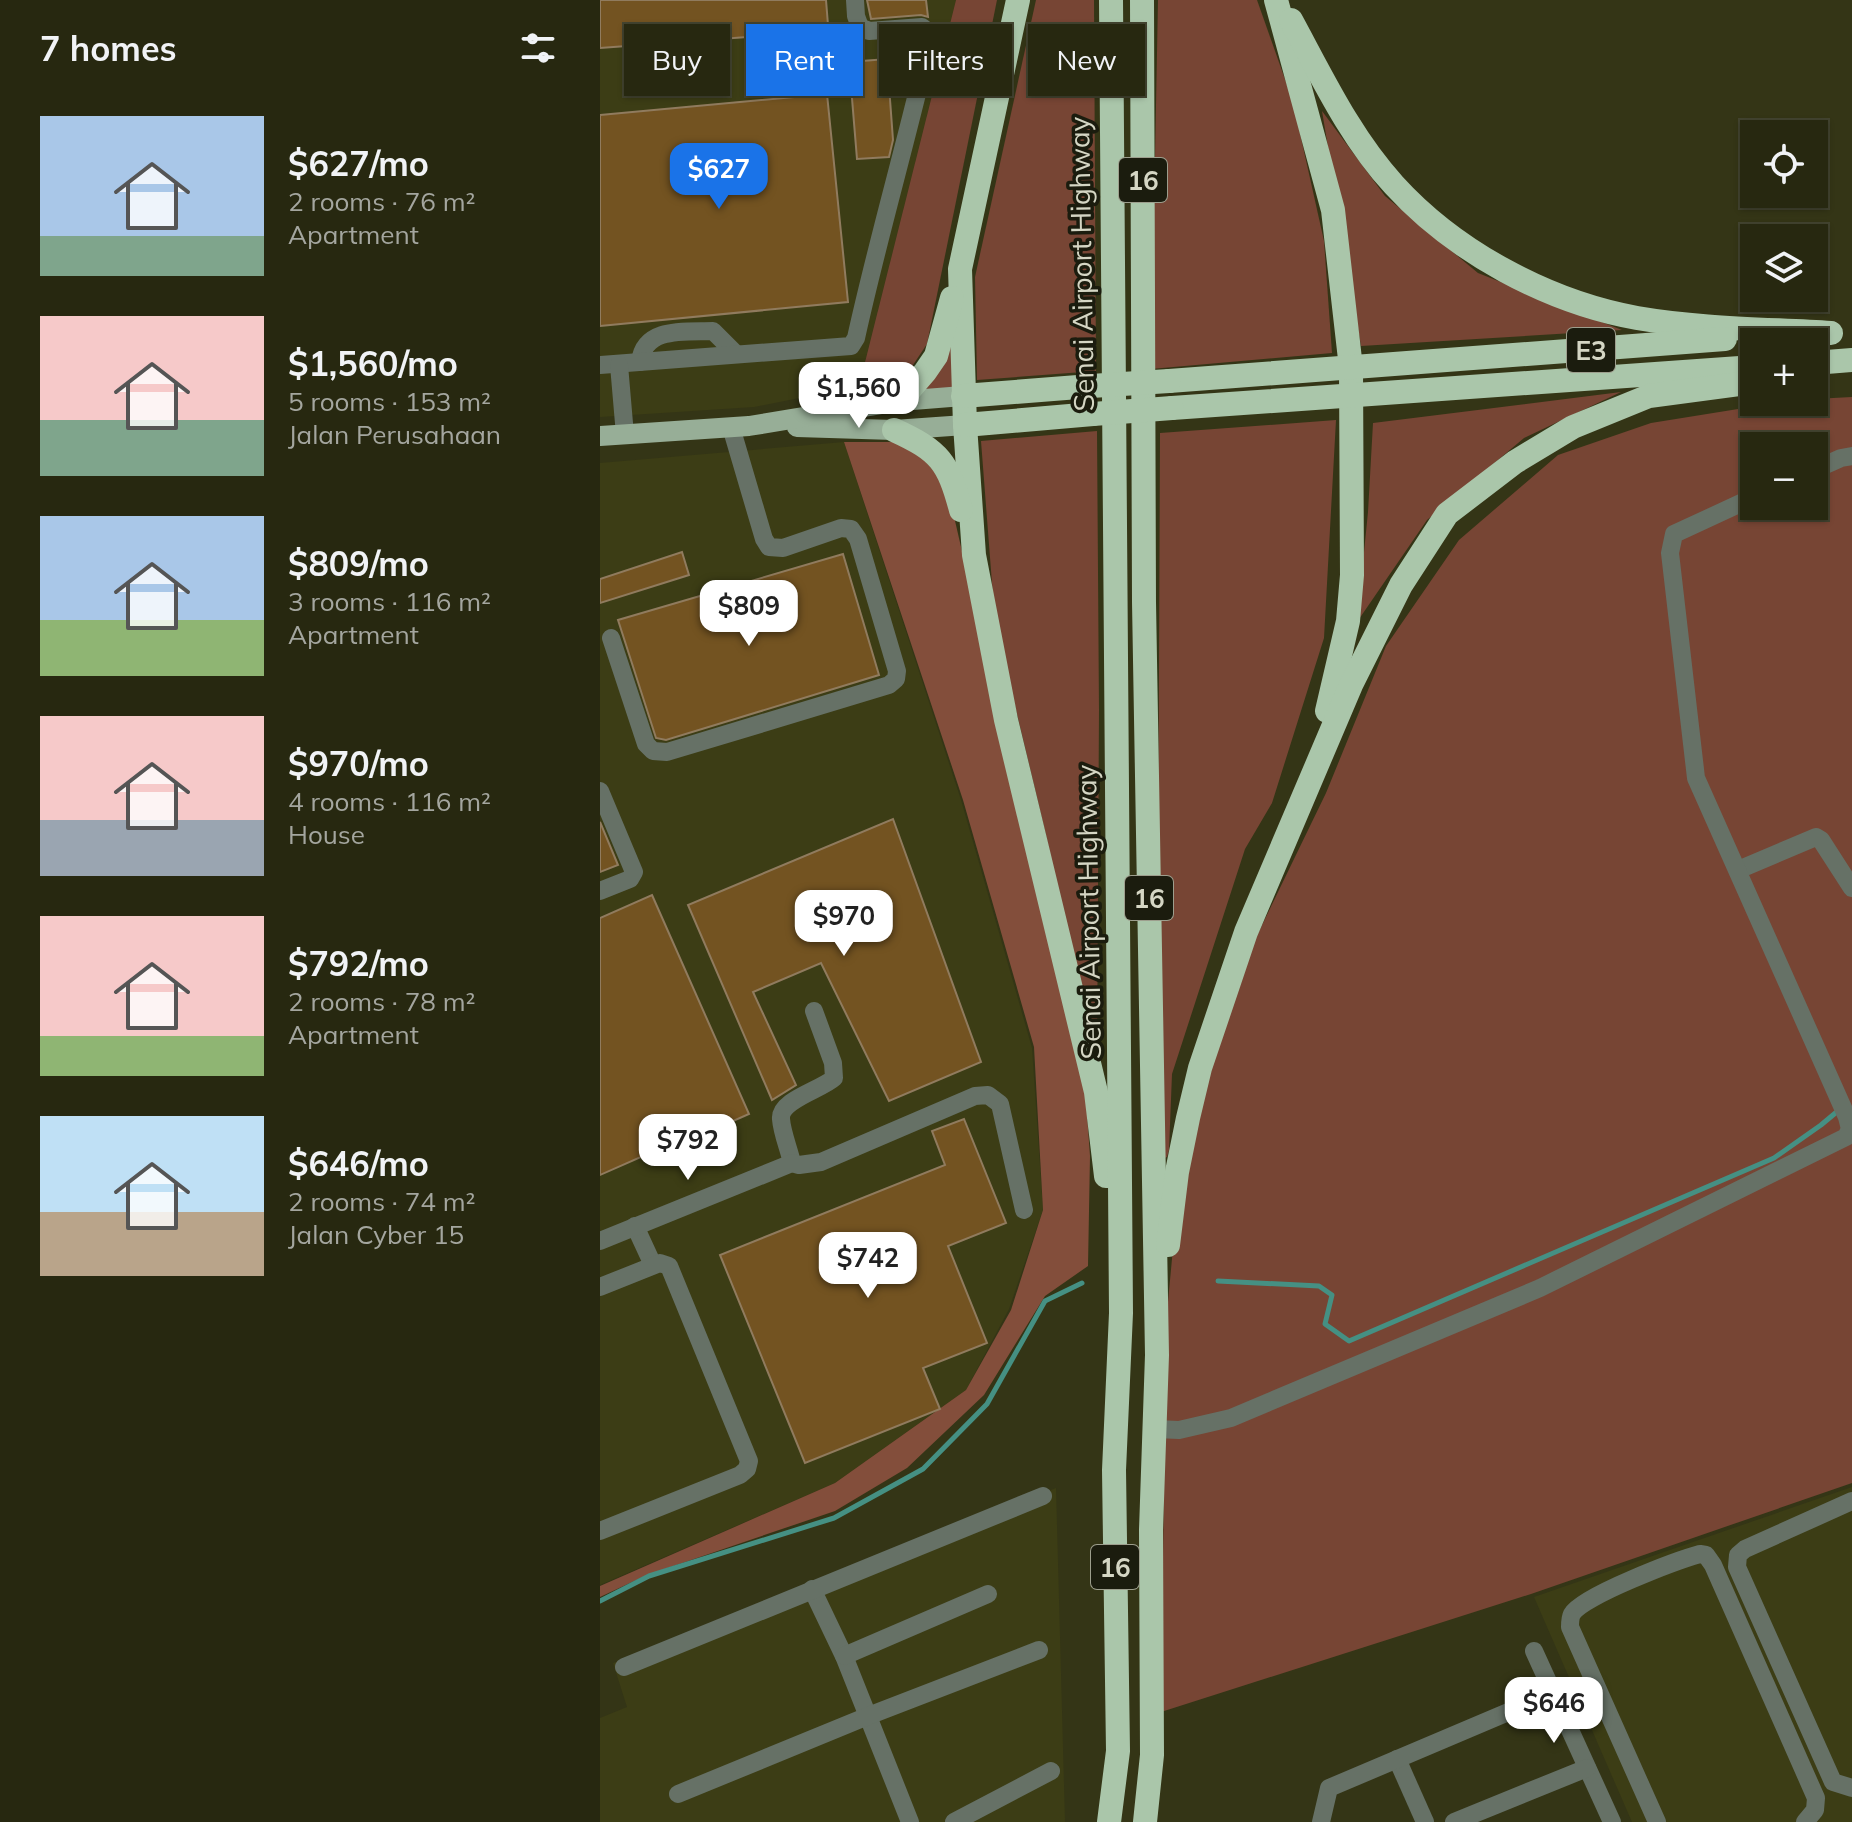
<!DOCTYPE html>
<meta charset="utf-8">
<style>
body{margin:0;font-family:Mulish,sans-serif;background:#33341e;color:#f1f3f6;height:100vh;display:flex;flex-direction:column;font-size:30px;white-space:nowrap}
*{box-sizing:border-box;margin:0}
p{font-size:26px;color:#a4a69f}
.icon{flex:none;width:44px;height:44px;fill:none;stroke:currentColor;stroke-width:2;stroke-linecap:round;stroke-linejoin:round}
.map{position:relative;flex:1;overflow:hidden}
.details{display:flex;flex-direction:column;background:#272810;width:600px}
.details>*{flex:none}
.banner{position:absolute;left:24px;top:24px;width:760px;height:72px;display:flex;gap:16px}
.fabs{position:absolute;left:1140px;top:120px;display:grid;gap:16px}
.fabs a{display:grid;place-items:center;width:88px;height:88px;border-radius:0px;background:#272810;box-shadow:0 2px 6px #0004,0 0 0 2px #434430;font-size:40px}
.price{position:absolute;translate:-50% -68px;padding:0 18px;border-radius:16px;background:#fff;color:#222;font-size:26px;line-height:52px;filter:drop-shadow(0 2px 4px #0008)}
.price::after{content:'';position:absolute;left:50%;top:48px;width:24px;height:18px;margin-left:-12px;background:inherit;clip-path:polygon(0 0,100% 0,50% 100%)}
.price.current{background:#1a73e8;color:#fff}
ul{padding:0;list-style:none}
li{display:flex;align-items:center;gap:24px;height:200px;padding:0 40px}
li span{display:grid;place-items:center;flex:none;width:224px;height:160px;border-radius:0px;color:#555}
li>.icon{margin-inline-start:auto}
span .icon{width:96px;height:96px;fill:#fffc;stroke-width:1}
li b{font-size:34px}
h2{display:flex;justify-content:space-between;align-items:center;height:96px;padding:0 40px;font-size:34px}
.tag{padding:0 28px;border-radius:0px;background:#272810;box-shadow:0 2px 6px #0004,0 0 0 2px #434430;font-size:28px;line-height:72px}
.tag.current{background:#1a73e8;color:#fff}
main{display:flex;flex:1;min-height:0}
.map>svg:first-child{display:block}
.built{fill:#3c3d15}
.green{fill:#774534;fill-rule:evenodd}
.forest{fill:#834e3b}
.lines{fill:none;stroke-linecap:round;stroke-linejoin:round}
.stream{stroke:#459083;stroke-width:5}
.building{fill:#735321;stroke:#907b5e;stroke-width:2}
.minor{stroke:#667166;stroke-width:18}
.major{stroke:#97ae97;stroke-width:20}
.highway{stroke:#aac6aa;stroke-width:24}
.highway-bridge{stroke:#aac6aa;stroke-width:24}
.labels{text-anchor:middle;dominant-baseline:central;stroke-width:7;stroke-linejoin:round;paint-order:stroke}
.shield{fill:#1b1c0e;stroke:#9d9e8d;stroke-width:2}
.shield-label{font-size:26px;font-weight:bold;fill:#d5d6c4}
.street-label{font-size:28px;fill:#d5d6c4;stroke:#1b1c0e}
</style>
<main>
<section class="details">
<h2>7 homes<svg class="icon" aria-label="filters" viewBox="0 0 24 24"><path d="M4 7h16M4 17h16"/><circle cx="9" cy="7" r="2"/><circle cx="15" cy="17" r="2"/></svg></h2>
<ul>
<li><span style="background:linear-gradient(#a9c7e8 75%,#7fa58c 0)"><svg class="icon" aria-label="home" viewBox="0 0 24 24"><path d="M3 11l9-7 9 7M6 9v11h12V9"/></svg></span><div><b>$627/mo</b><p>2 rooms · 76 m²</p><p>Apartment</p></div></li>
<li><span style="background:linear-gradient(#f6c9c9 65%,#7fa58c 0)"><svg class="icon" aria-label="home" viewBox="0 0 24 24"><path d="M3 11l9-7 9 7M6 9v11h12V9"/></svg></span><div><b>$1,560/mo</b><p>5 rooms · 153 m²</p><p>Jalan Perusahaan</p></div></li>
<li><span style="background:linear-gradient(#a9c7e8 65%,#8fb573 0)"><svg class="icon" aria-label="home" viewBox="0 0 24 24"><path d="M3 11l9-7 9 7M6 9v11h12V9"/></svg></span><div><b>$809/mo</b><p>3 rooms · 116 m²</p><p>Apartment</p></div></li>
<li><span style="background:linear-gradient(#f6c9c9 65%,#9aa5b1 0)"><svg class="icon" aria-label="home" viewBox="0 0 24 24"><path d="M3 11l9-7 9 7M6 9v11h12V9"/></svg></span><div><b>$970/mo</b><p>4 rooms · 116 m²</p><p>House</p></div></li>
<li><span style="background:linear-gradient(#f6c9c9 75%,#8fb573 0)"><svg class="icon" aria-label="home" viewBox="0 0 24 24"><path d="M3 11l9-7 9 7M6 9v11h12V9"/></svg></span><div><b>$792/mo</b><p>2 rooms · 78 m²</p><p>Apartment</p></div></li>
<li><span style="background:linear-gradient(#bfe0f5 60%,#b9a48a 0)"><svg class="icon" aria-label="home" viewBox="0 0 24 24"><path d="M3 11l9-7 9 7M6 9v11h12V9"/></svg></span><div><b>$646/mo</b><p>2 rooms · 74 m²</p><p>Jalan Cyber 15</p></div></li>
</ul>
</section>
<div class="map">
<svg width="1252" height="1822" viewBox="0 0 1252 1822">
<rect width="100%" height="100%" fill="#343516"/>
<!-- built -->
<g class="built">
<path d="M0 0H356L259 386 154 407 0 417Z"/>
<path d="M244 442 361 800 432 1048 443 1210 409 1309 366 1390 235 1483 0 1585V463Z"/>
<path d="M1252 1487V1822H1032L934 1597Z"/>
<path d="M456 1488 465 1822H0V1718L27 1707 13 1663Z"/>
</g>
<!-- green -->
<g class="green">
<path d="M356 0H397L327 344 311 368 259 386Z"/>
<path d="M436 0H494L496 371 377 380 375 277Z"/>
<path d="M558 0H657L693 102 724 241 732 353 551 369Z"/>
<path d="M722 111 785 196 878 273 1022 330 761 346Z"/>
<path d="M356 320 357 389 316 393C347 372 348 355 356 320Z"/>
<path d="M1021 392 924 438 827 520 757 622 768 512 773 423Z"/>
<path d="M1252 397V1483L931 1594 561 1712 566 1323 579 1184 633 985 726 793 786 646 859 540 958 455 1051 423 1182 402H1214V399ZM1154 446H1214V506H1154Z"/>
<path d="M736 420 724 638 672 803 645 849 572 1074 569 1150 567 1157 562 1159 557 1150 560 433Z"/>
<path d="M497 431 499 710 497 1068 445 831 395 622 381 441Z"/>
</g>
<!-- forest -->
<path class="forest" d="M244 442H309L347 486 485 1086 490 1156 488 1266 445 1296 384 1395 307 1468 235 1511 47 1575 0 1597V1586L235 1483 366 1390 411 1310 443 1210 434 1047 363 800Z"/>
<g class="lines">
<!-- stream -->
<g class="stream">
<path d="M618 1281 719 1286 732 1295 725 1324 749 1341 1174 1158 1221 1125 1239 1110"/>
<path d="M0 1601 49 1576 234 1518 323 1469 387 1404 445 1301 482 1283"/>
</g>
</g>
<!-- building -->
<g class="building">
<path d="M0 0H226L230 50 188 53 187 34 0 48Z"/>
<path d="M267 0H326L328 17 321 15 271 19Z"/>
<path d="M287 59 293 140 289 157 257 159 249 62Z"/>
<path d="M227 94 248 302 0 326V115Z"/>
<path d="M82 552 89 575 0 603V579Z"/>
<path d="M243 554 279 675 66 740 56 738 18 620Z"/>
<path d="M293 819 381 1062 289 1101 221 963 153 992 196 1085 172 1100 88 905Z"/>
<path d="M0 822 18 865 0 872Z"/>
<path d="M52 895 149 1114 79 1145 71 1126 43 1138 50 1153 0 1175V918Z"/>
<path d="M364 1119 406 1223 348 1246 387 1343 323 1368 340 1409 205 1463 120 1255 345 1165 332 1131Z"/>
</g>
<g class="lines">
<!-- minor -->
<g class="minor">
<path d="M40 362C44 326 86 332 113 331L136 354"/>
<path d="M0 365 251 346 256 338C278 238 307 140 330 40L327 31 322 27 269 31 260 27 256 16 255 0"/>
<path d="M19 365 25 435"/>
<path d="M1214 470 1241 458 1252 456"/>
<path d="M11 638 46 744 53 751 67 752 289 685 296 679 297 671 258 539 251 529 241 528 183 548 169 547 164 539 131 427"/>
<path d="M0 791 34 872 30 879 0 891"/>
<path d="M1138 870 1216 837 1221 840 1252 888"/>
<path d="M192 1163C189 1149 182 1133 181 1119 179 1100 221 1090 234 1078L233 1063 214 1011"/>
<path d="M35 1226 53 1265"/>
<path d="M0 1241 192 1163 199 1165 221 1162 375 1096 388 1095 400 1104 424 1210"/>
<path d="M0 1287 60 1263 69 1266 149 1461 147 1469 140 1475 0 1531"/>
<path d="M555 1429 579 1430 631 1418 940 1288 1246 1137 1250 1129 1247 1117 1096 778 1070 553 1074 534 1154 497"/>
<path d="M1252 1501 1145 1549 1138 1555 1137 1567 1233 1782 1252 1788"/>
<path d="M212 1589 244 1656 310 1822"/>
<path d="M934 1651 1012 1822"/>
<path d="M244 1656 388 1594"/>
<path d="M24 1667 443 1496"/>
<path d="M797 1759 825 1822"/>
<path d="M78 1794 268 1716 439 1650"/>
<path d="M354 1822 451 1771"/>
<path d="M721 1822 729 1788 953 1693"/>
<path d="M854 1822 987 1768"/>
<path d="M1057 1822 970 1627C970 1623 970 1618 972 1614 982 1596 1078 1560 1100 1554L1106 1555 1113 1565 1216 1798 1215 1810 1205 1822"/>
</g>
<!-- major -->
<g class="major">
<path d="M197 427 294 430 365 425"/>
<path d="M0 436 149 426 300 401 363 396"/>
</g>
<!-- highway -->
<g class="highway">
<path d="M418 0 360 269 365 425 374 555 406 720 496 1092 506 1176"/>
<path d="M542 0 544 602 557 1355 551 1530 552 1755 545 1822"/>
<path d="M676 0 733 210 751 368 752 575 748 621 727 711"/>
<path d="M691 20C722 77 750 137 794 185 855 252 948 302 1037 318 1101 329 1167 329 1231 333"/>
<path d="M1214 363 1252 360"/>
<path d="M569 381 1125 339"/>
<path d="M363 396 491 386"/>
<path d="M300 401 325 372 336 356 352 298"/>
<path d="M572 408 1154 367"/>
<path d="M365 425 493 414"/>
<path d="M294 430C340 451 348 462 361 510"/>
<path d="M568 1245 577 1172 588 1118 600 1068 646 932 751 685 801 585 847 514 915 462 973 427 1049 396 1154 382"/>
<path d="M509 1822 518 1751 514 1470 521 1313 511 0"/>
</g>
<!-- highway-bridge -->
<g class="highway-bridge">
<path d="M491 386 569 381"/>
<path d="M493 414 572 408"/>
</g>
</g>
<g class="labels">
<!-- shield labels -->
<g class="shield">
<rect x="519" y="158" width="48" height="44" rx="6"/>
<rect x="967" y="328" width="48" height="44" rx="6"/>
<rect x="525" y="876" width="48" height="44" rx="6"/>
<rect x="491" y="1545" width="48" height="44" rx="6"/>
</g>
<g class="shield-label">
<text x="543" y="180">16</text>
<text x="991" y="350">E3</text>
<text x="549" y="898">16</text>
<text x="515" y="1567">16</text>
</g>
<!-- street labels -->
<g class="street-label">
<text transform="translate(481 264) rotate(-91)">Senai Airport Highway</text>
<text transform="translate(488 912) rotate(-91)">Senai Airport Highway</text>
</g>
</g>
</svg>
<div class="fabs">
<a><svg class="icon" aria-label="locate" viewBox="0 0 24 24"><circle cx="12" cy="12" r="6"/><path d="M12 2v4M12 18v4M2 12h4M18 12h4"/></svg></a>
<a><svg class="icon" aria-label="layers" viewBox="0 0 24 24"><path d="M12 4l9 5-9 5-9-5zM3 14l9 5 9-5"/></svg></a>
<a>+</a>
<a>−</a>
</div>
<b class="price current" style="left:119px;top:211px">$627</b>
<b class="price" style="left:259px;top:430px">$1,560</b>
<b class="price" style="left:149px;top:648px">$809</b>
<b class="price" style="left:244px;top:958px">$970</b>
<b class="price" style="left:88px;top:1182px">$792</b>
<b class="price" style="left:268px;top:1300px">$742</b>
<b class="price" style="left:954px;top:1745px">$646</b>
<div class="banner">
<a class="tag">Buy</a>
<a class="tag current">Rent</a>
<a class="tag">Filters</a>
<a class="tag">New</a>
</div>
</div>
</main>
